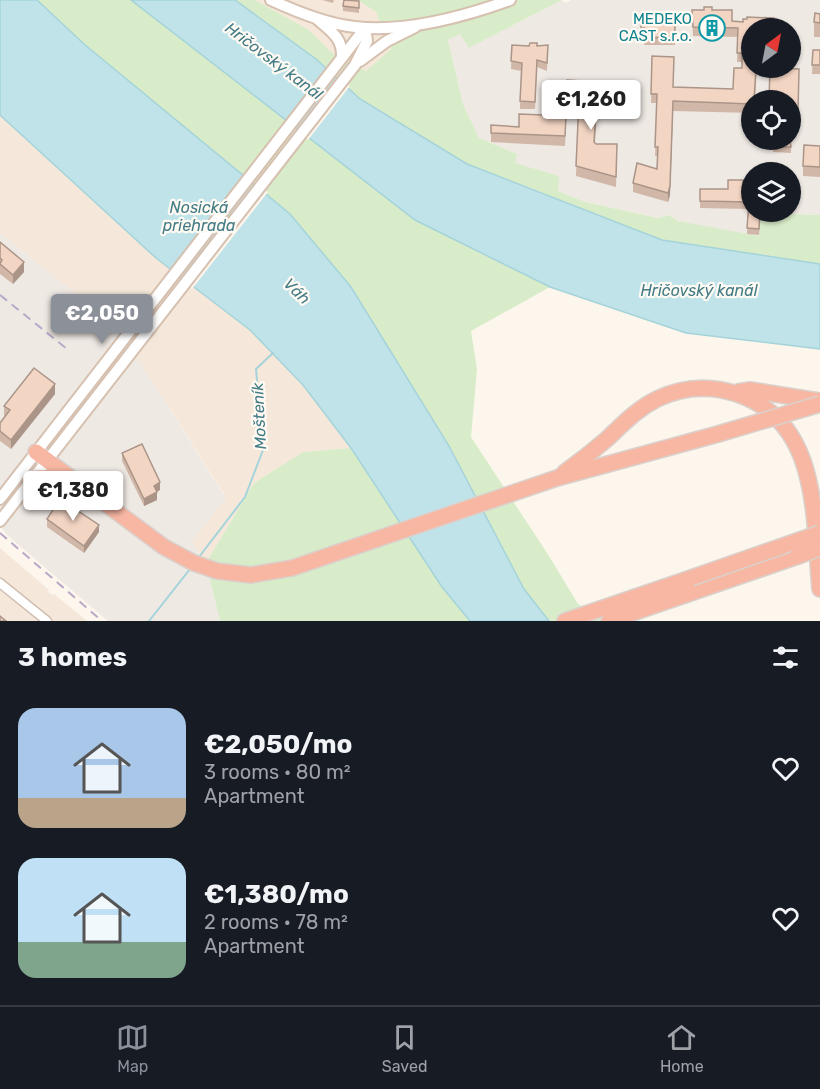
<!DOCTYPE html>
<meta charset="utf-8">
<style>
body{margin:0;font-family:Rubik,sans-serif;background:#242831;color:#f1f3f6;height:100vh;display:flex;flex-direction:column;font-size:22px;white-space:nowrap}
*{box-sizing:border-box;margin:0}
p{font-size:20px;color:#9ea1a6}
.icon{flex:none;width:33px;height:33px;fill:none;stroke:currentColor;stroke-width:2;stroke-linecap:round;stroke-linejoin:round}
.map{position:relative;height:621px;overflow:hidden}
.side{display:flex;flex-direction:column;background:#171b24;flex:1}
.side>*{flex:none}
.needle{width:39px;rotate:32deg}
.tools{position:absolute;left:741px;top:18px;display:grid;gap:12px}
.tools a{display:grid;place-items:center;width:60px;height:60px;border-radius:50%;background:#171b24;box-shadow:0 2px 4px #0004;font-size:30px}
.price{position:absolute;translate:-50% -51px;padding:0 14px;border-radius:6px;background:#fff;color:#222;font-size:20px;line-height:39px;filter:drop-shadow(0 2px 3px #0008)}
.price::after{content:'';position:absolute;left:50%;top:36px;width:18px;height:14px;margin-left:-9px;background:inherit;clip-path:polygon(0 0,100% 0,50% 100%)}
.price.active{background:#8c9099;color:#fff}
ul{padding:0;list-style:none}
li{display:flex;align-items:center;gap:18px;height:150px;padding:0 18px}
li span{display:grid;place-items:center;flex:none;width:168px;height:120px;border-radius:18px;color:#555}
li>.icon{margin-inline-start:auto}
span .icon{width:72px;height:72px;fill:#fffc;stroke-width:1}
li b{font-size:26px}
h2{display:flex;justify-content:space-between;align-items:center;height:72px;padding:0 18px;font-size:26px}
.dock{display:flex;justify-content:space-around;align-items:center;height:84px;border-top:2px solid #363941;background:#171b24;font-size:16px;color:#9ea1a6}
.dock a{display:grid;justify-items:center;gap:3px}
.dock .active{color:#8c9099}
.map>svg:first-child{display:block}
.residential{fill:#f5e8da}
.industrial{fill:#efe9e4;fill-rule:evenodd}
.green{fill:#d8ecc9}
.water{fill:#bfe3e8;stroke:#a5d3da;stroke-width:1.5}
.pier{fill:#fdf6ec}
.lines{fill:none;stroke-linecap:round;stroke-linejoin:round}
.stream{stroke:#a5d3da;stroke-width:2}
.street-casing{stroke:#d1beb0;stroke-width:11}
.secondary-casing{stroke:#d6c0b0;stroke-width:14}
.highway-casing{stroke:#dad1cd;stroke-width:18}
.street{stroke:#fff;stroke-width:8}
.secondary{stroke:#fff;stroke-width:10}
.highway{stroke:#f7b7a3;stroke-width:15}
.rail{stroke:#b9a8c9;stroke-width:2;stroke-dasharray:9 6;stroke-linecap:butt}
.highway-bridge-casing{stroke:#dad1cd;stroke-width:18;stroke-linecap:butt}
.highway-bridge{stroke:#f7b7a3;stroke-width:15}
.wall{fill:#d1b7a8}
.shaded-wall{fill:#aa9588}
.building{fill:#f3d5c3;stroke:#aa9588;stroke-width:1.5}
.labels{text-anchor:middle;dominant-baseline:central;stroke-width:4.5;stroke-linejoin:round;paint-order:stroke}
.culture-label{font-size:15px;fill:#0d838f;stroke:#fffaf3;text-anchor:end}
.water-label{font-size:16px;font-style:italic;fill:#437c86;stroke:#fffaf3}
</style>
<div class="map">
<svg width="820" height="621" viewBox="0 0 820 621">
<rect width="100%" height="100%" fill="#fdf6ec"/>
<!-- residential -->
<g class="residential">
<path d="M255 0H358L376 12 391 49 366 71 331 52 309 30Z"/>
<path d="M0 115 156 258 250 330 303 385 351 448 303 452 254 483 206 563 192 542 226 497 119 329 0 233Z"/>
<path d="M0 548 49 590 48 592 52 595 54 594 87 621H0Z"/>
</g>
<!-- industrial -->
<g class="industrial">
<path d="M562 0 566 3 571 0H820V215L761 213 759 236 724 231 678 221 670 215 659 218 585 202 558 191V176L514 163 517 154 479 138 463 104 448 40 460 33 469 48ZM752 28H790V68H752ZM752 100H790V140H752ZM752 172H790V212H752Z"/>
<path d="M0 233 119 329 226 498 192 542 206 563 220 621H108L7 535 0 526Z"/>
</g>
<!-- green -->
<g class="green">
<path d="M37 0H131L415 220 550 287 471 331 477 369 471 437 549 556 578 604 608 621H549L524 589 449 446 351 287 290 214 84 44Z"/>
<path d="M235 0H255L309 30 331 52 366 71 391 49 376 12 358 0H562L469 48 460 34 448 40 463 104 479 138 517 154 515 163 559 176 558 191 585 202 658 218 669 215 678 221 759 236 761 213 820 215V264L662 240 467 164 360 99 316 59Z"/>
<path d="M351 448 442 587 470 621H220L206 563 254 483 303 452Z"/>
</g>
<!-- water -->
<g class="water">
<path d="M0 0H37L84 44 290 214 351 287 449 446 524 589 549 621H470L442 587 351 448 303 385 250 330 156 258 0 115Z"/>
<path d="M131 0H235L316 59 360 99 467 164 662 240 820 264V349L686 333 550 287 415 220Z"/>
</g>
<!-- pier -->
<g class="pier">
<path d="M340 77 350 86 308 140 297 132Z"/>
<path d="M257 183 268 192 192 289 181 281Z"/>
</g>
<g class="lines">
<!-- stream -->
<g class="stream">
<path d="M199 557 245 497 263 450 256 369 273 353"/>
<path d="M149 621 190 569"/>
</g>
<!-- street casing -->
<g class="street-casing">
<path id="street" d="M0 583 47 621"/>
</g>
<!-- secondary casing -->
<g class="secondary-casing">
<g id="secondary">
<path d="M271 0C297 12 326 24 355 27 406 33 463 17 510 0"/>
<path d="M317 19C330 30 343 38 342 57"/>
<path d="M360 61 387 41 415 27"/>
<path d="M0 499 365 28"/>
<path d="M0 521 355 65 367 41 365 28"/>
</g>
</g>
<!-- highway casing -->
<g class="highway-casing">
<g id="highway">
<path d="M738 392 750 390 820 401"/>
<path d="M36 452 164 547 194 563 217 571 251 575 292 568 557 478 718 434"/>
<path d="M564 473C579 462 593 451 607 439 623 424 637 409 657 399 682 387 710 385 737 394 820 422 813 515 820 589"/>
<path d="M34 478 69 477"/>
<path d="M565 621 691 578"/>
<path d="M609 621 798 556"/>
</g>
</g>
<!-- street -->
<use href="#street" class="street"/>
<!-- secondary -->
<use href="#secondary" class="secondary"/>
<!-- highway -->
<use href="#highway" class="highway"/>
<!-- rail -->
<g class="rail">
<path d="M0 295 67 349"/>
<path d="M0 533 102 621"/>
</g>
<!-- highway-bridge casing -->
<g class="highway-bridge-casing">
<g id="highway-bridge">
<path d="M718 434 820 404"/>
<path d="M798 556 820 548"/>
<path d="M691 578 820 533"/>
</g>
</g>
<!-- highway-bridge -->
<use href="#highway-bridge" class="highway-bridge"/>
</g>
<!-- wall -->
<g class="wall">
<path d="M322 0H334L333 3Z"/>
<path d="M343 6H359V13L343 11Z"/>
<path d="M692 10H712L732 21 774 27 752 28V68H757L755 100H752V113L673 111 670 195 668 202 633 192V183L657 169 658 156H655L657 103H651L652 56 674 87 733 89 742 68V62H737L738 37 693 36Z"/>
<path d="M820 14V37H814V22Z"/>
<path d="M641 16 651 24H675V45H644V36H641Z"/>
<path d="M512 45 537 46 548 45 547 71 537 67 535 109H520L521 71 511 69Z"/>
<path d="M813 50H820V74H812Z"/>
<path d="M799 69 798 121H790V100Z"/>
<path d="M567 80 598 92 595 143 596 144H617L616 187 576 176 578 110 567 109Z"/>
<path d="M491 125 519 127 566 125 565 146 491 142Z"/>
<path d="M774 140 791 147V153L773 152Z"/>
<path d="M820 146V177L803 176V166Z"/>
<path d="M700 189 752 190V212H761L759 235 747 234 748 209 700 208Z"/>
<path d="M0 242 24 272 13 284 0 274Z"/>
<path d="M55 394 11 449 0 441V423L5 416H4V406Z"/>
<path d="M122 453 160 490 157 492V500L144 506 122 461Z"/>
<path d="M47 519 99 532 84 553 47 527Z"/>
</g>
<!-- shaded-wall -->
<g class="shaded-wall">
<path d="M673 111 670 195 668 202V193Z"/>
<path d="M24 262V272L13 284V275Z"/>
<path d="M55 384V394L11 449V440Z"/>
<path d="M160 482V490L154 493V486Z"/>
<path d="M157 492V500L144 506V499Z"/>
<path d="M99 525V532L84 553V546Z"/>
</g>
<!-- building -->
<g class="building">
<path d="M344 0 359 1V8L343 6Z"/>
<path d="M704 7H712V10H732V21L743 22V19H747V17L774 18 771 28H752V68H756L754 100H752V104L673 101 670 186 668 193 633 183 637 163 657 169 658 147H655L657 94H651L652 56 674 57 673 87 733 89 734 68H742V53H737L738 28 693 27 692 10H704Z"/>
<path d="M815 13 820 14V23L814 22Z"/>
<path d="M641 16 652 17 651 24H675V38L644 37V28H641Z"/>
<path d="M530 43H537V46L548 45 547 63 537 60 535 102 520 101 522 63 511 61 512 45 529 46Z"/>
<path d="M813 50H820V65H812Z"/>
<path d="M770 68 799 69 798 113H790V100H769Z"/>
<path d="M567 80 598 82 594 142 596 144H617L616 177 576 166 579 100 567 99Z"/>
<path d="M519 114 566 116 565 136 491 133V125L519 127Z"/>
<path d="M774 140H790L791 147H773Z"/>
<path d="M804 145 820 146V167L803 166Z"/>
<path d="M728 180H743V190H752V212H760L759 229 747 228 749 202 700 201V189H728Z"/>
<path d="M0 242 24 262 13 275 0 264 2 260 0 258Z"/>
<path d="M34 368 55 384 11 440 0 431V423L10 410 4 406Z"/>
<path d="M142 444 160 482 154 486 157 492 144 499 122 453Z"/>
<path d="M60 499 99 525 84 546 47 519Z"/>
<path d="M0 616 6 621H0Z"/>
</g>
<!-- icons -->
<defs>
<g id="building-ring" transform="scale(1.35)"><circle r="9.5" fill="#fffaf3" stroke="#0f9aa8" stroke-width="1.5"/><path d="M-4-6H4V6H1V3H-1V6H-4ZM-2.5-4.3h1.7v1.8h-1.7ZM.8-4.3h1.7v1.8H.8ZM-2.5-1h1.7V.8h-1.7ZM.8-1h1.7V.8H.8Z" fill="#0f9aa8"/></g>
</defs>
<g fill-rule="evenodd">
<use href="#building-ring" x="712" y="28"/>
</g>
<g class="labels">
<!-- culture labels -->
<g class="culture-label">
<text x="692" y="19">MEDEKO<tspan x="692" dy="17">CAST s.r.o.</tspan></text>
</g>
<!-- water labels -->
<g class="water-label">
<text transform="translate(274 61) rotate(37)">Hričovský kanál</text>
<text x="199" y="207">Nosická<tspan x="199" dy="18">priehrada</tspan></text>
<text x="699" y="290">Hričovský kanál</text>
<text transform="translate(297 291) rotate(44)">Váh</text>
<text transform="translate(259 416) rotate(-93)">Mošteník</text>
</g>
</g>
</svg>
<div class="tools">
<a><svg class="needle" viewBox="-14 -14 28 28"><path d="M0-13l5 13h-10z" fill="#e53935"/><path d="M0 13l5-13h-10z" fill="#9ea1a6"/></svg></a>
<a><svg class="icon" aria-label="locate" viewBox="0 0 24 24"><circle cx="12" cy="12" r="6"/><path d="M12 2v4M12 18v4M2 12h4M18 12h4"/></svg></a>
<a><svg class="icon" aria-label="layers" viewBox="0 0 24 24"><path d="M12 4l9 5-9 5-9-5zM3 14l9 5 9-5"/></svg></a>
</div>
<b class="price" style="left:591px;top:131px">€1,260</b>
<b class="price active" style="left:102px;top:345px">€2,050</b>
<b class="price" style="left:73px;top:522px">€1,380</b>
</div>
<section class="side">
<h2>3 homes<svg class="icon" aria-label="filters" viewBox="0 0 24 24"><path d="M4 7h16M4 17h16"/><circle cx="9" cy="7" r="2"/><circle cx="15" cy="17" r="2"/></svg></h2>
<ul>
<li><span style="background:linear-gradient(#a9c7e8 75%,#b9a48a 0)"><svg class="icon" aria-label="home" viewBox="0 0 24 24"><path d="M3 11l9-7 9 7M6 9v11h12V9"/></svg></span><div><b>€2,050/mo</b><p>3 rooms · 80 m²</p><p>Apartment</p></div><svg class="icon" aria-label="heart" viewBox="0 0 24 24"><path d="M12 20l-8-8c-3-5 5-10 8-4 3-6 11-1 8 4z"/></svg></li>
<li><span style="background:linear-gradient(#bfe0f5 70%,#7fa58c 0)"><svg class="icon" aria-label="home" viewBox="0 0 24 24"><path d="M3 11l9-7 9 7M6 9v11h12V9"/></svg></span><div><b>€1,380/mo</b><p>2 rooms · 78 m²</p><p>Apartment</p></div><svg class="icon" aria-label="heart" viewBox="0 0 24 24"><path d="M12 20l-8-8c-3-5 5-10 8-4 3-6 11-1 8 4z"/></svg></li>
</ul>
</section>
<nav class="dock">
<a class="active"><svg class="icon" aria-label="map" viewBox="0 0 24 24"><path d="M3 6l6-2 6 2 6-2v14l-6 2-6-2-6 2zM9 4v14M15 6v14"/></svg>Map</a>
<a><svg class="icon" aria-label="saved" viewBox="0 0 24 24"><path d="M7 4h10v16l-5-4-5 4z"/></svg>Saved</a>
<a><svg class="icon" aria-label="home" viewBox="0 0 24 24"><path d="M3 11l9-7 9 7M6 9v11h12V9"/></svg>Home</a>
</nav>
